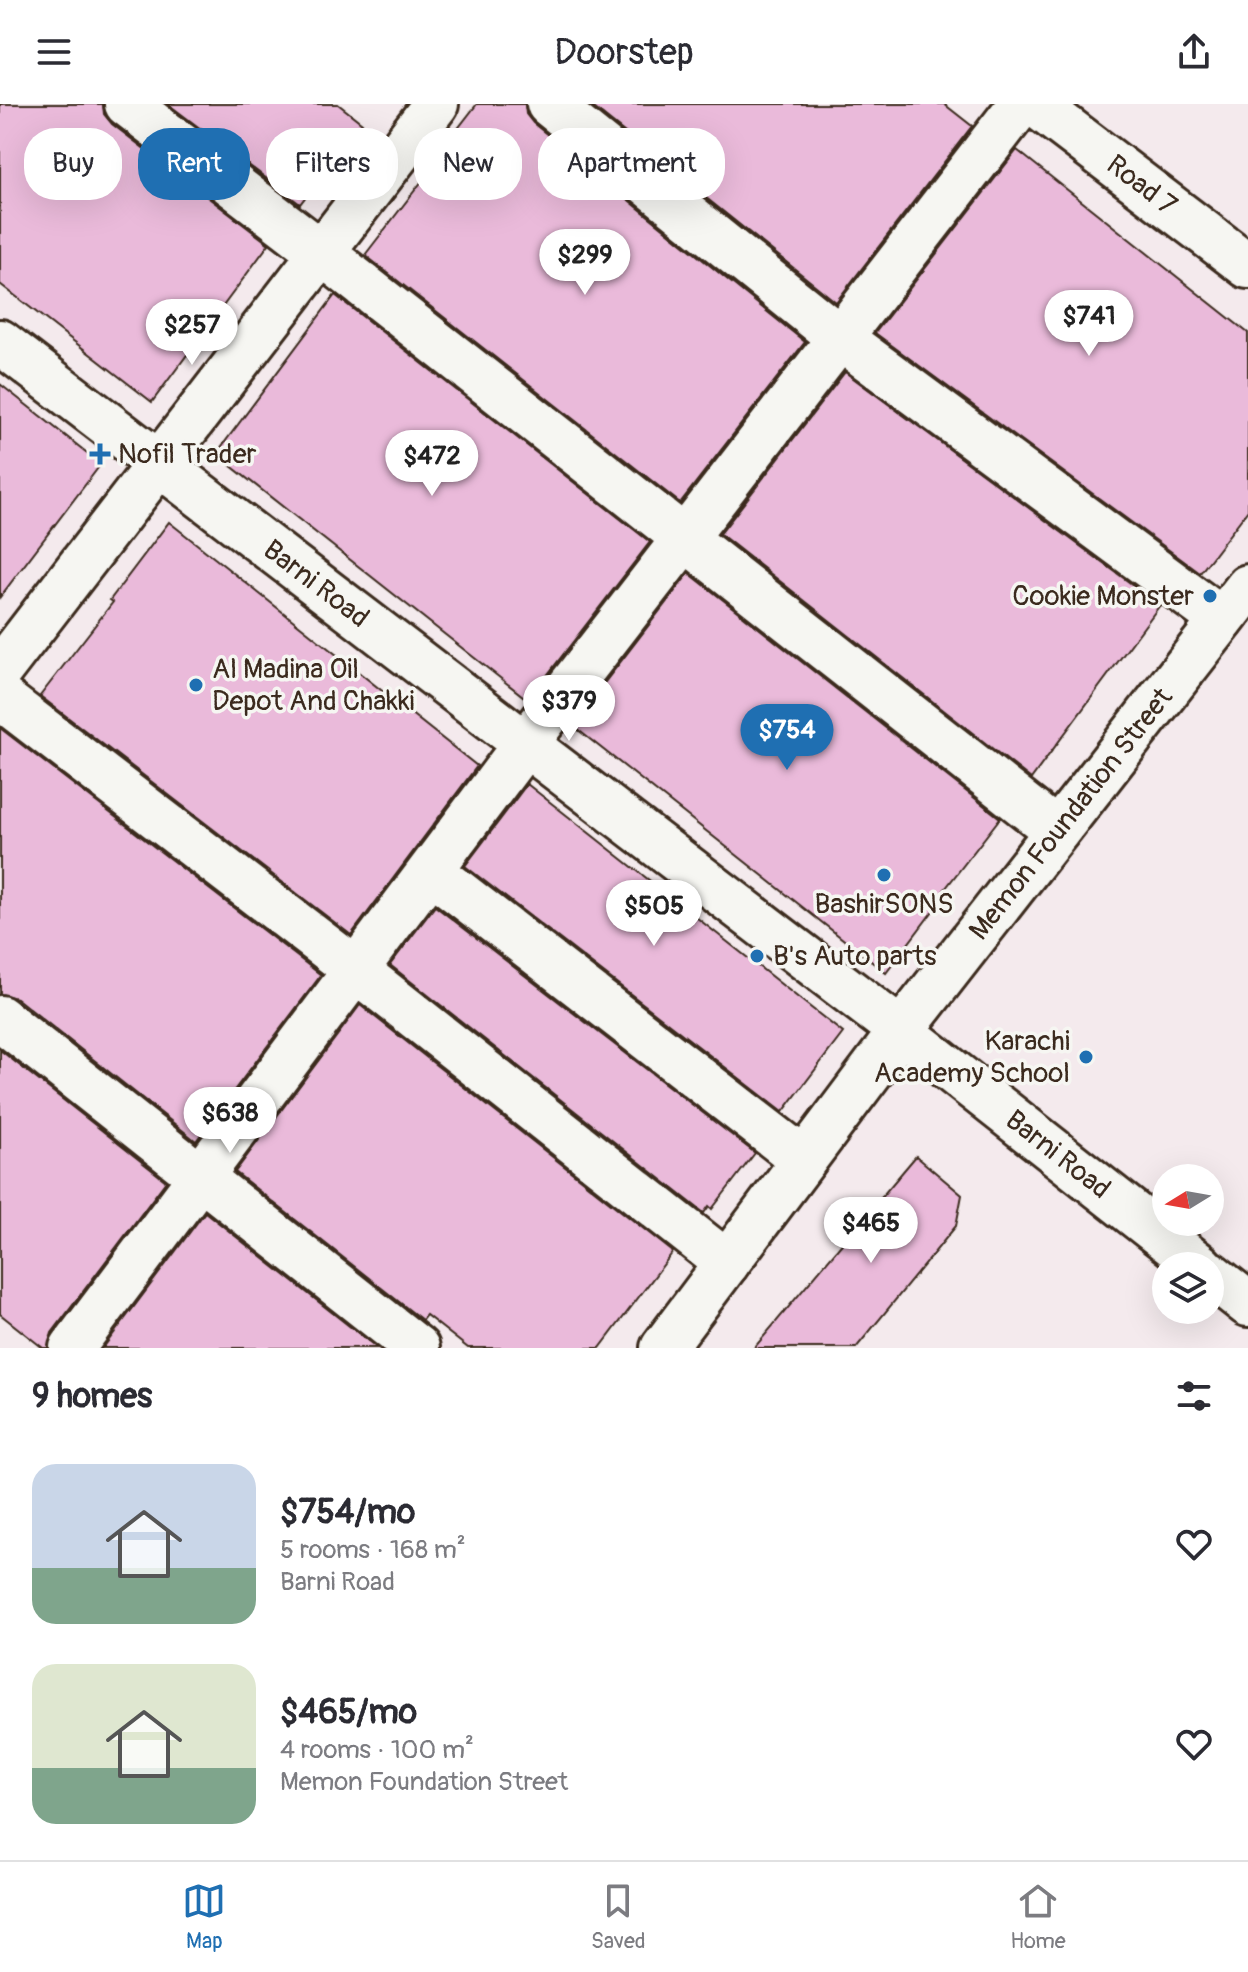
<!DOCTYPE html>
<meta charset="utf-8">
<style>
body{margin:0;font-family:Pangolin,sans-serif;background:#f7f7f7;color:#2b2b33;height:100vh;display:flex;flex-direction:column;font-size:30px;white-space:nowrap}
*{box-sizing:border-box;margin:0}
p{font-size:26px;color:#7c7c81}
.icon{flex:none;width:44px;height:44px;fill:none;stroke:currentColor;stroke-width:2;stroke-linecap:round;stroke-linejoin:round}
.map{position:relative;height:1244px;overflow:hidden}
.panel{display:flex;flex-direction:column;background:#fff;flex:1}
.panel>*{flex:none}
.hud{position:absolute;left:24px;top:24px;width:800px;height:72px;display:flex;gap:16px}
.needle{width:52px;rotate:259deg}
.buttons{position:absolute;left:1152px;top:1060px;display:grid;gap:16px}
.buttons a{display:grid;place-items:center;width:72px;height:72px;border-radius:50%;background:#fff;box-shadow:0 8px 32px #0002;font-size:40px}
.price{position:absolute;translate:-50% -68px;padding:0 18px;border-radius:28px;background:#fff;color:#222;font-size:26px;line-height:52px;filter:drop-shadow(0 2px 4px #0008)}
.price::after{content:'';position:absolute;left:50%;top:48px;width:24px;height:18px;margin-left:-12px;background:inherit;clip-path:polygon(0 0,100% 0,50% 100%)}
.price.on{background:#1f6fb2;color:#fff}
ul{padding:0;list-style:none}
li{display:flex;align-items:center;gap:24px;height:200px;padding:0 32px}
li span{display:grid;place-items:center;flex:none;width:224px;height:160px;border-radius:24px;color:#555}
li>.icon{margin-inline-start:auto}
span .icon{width:96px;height:96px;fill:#fffc;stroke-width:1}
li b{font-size:34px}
h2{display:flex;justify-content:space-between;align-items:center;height:96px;padding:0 32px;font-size:34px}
.pill{padding:0 28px;border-radius:32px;background:#fff;box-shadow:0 8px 32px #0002;font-size:28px;line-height:72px}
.pill.on{background:#1f6fb2;color:#fff}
header{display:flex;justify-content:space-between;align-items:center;height:104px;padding:0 32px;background:#fff;font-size:36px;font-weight:600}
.tab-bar{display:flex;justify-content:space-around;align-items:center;height:112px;border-top:2px solid #e1e1e2;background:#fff;font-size:22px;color:#7c7c81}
.tab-bar a{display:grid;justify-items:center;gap:4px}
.tab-bar .on{color:#1f6fb2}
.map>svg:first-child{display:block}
.building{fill:#eabada;stroke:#3b2a1e;stroke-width:2}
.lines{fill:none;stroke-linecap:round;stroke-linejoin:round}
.minor-casing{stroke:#3b2a1e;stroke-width:50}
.minor{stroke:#f6f6f2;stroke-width:44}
.poi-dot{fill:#1f6fb2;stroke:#f6f6f2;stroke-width:3}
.labels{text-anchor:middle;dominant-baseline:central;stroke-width:7;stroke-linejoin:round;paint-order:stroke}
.street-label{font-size:28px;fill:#3b2a1e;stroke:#f6f6f2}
.poi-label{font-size:28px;fill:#3b2a1e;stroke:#f6f6f2;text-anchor:start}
</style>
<header><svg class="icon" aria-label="menu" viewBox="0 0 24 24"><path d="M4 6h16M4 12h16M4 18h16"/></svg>Doorstep<svg class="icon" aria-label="share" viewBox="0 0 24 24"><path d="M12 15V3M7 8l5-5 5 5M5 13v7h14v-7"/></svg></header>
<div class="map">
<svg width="1248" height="1244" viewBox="0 0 1248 1244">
<rect width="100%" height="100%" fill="#f4eaed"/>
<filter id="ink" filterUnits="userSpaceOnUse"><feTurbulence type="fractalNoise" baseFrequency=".0125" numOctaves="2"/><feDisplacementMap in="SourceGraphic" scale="16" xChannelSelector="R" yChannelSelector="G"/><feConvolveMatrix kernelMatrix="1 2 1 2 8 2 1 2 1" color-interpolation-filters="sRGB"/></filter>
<g filter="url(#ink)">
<!-- building -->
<g class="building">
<path d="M0 0H103L104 10 112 20 269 140 152 298 0 180Z"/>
<path d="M168 0H338L362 19 300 100Z"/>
<path d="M477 0H525L526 10 533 19 805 238 680 399 365 151 442 51 439 49Z"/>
<path d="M589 0H944L972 22 836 198Z"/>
<path d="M1017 46 1248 229V406L1200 469 875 229Z"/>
<path d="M335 191 650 438 528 596 216 350Z"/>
<path d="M845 268 1160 501 1031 675 720 430Z"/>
<path d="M0 280 101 360 0 493Z"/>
<path d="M169 418 477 662 351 831 40 592 113 498 110 496Z"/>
<path d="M689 469 1000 714 942 789 945 791 886 869 572 621Z"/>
<path d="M0 624 321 871 196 1037 16 894 0 890Z"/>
<path d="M527 680 843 929 783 1008 465 762Z"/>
<path d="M435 802 755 1049 712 1105 709 1102 704 1109 390 861Z"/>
<path d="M360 901 673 1148 600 1244H468L426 1211 422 1216 235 1068Z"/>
<path d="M0 946 166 1077 52 1229 48 1244H43L0 1210Z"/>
<path d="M916 1052 962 1091 956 1122 856 1244H754Z"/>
<path d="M205 1108 377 1244H103Z"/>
</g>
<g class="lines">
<!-- minor casing -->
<g class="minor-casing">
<g id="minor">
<path d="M127 0 322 149 1057 727"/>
<path d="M549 0 840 234 1222 516"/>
<path id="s1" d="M1035 0 1248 162"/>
<path id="s2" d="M0 238 901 927 1200 1162"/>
<path d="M0 566 436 0"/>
<path d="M0 593 356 866 727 1159"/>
<path d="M431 767 804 1056"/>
<path d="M0 914 417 1244"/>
<path d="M1210 1170 1248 1200"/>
<path d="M72 1244 526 639 1021 0"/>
<path id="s3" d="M663 1244 901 927 1248 483"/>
</g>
</g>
<!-- minor -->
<use href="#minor" class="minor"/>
</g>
</g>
<!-- markers -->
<g class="poi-dot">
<path d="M96 338h8v8h8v8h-8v8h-8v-8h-8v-8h8z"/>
<circle cx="1210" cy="492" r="8"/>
<circle cx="196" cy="581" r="8"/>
<circle cx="884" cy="771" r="8"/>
<circle cx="757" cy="852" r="8"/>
<circle cx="1086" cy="953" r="8"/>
</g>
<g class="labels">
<!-- street labels -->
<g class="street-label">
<text stroke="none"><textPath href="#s1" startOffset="134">Road 7</textPath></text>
<text stroke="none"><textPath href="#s2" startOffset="398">Barni Road</textPath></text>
<text stroke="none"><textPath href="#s3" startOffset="672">Memon Foundation Street</textPath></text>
<text stroke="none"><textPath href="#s2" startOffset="1334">Barni Road</textPath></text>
</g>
<!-- poi labels -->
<g class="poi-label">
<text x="118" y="350">Nofil Trader</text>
<text x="1194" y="492" text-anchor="end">Cookie Monster</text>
<text x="212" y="565">Al Madina Oil<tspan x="212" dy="32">Depot And Chakki</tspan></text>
<text x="884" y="800" text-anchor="middle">BashirSONS</text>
<text x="773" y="852">B's Auto parts</text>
<text x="1070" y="937" text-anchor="end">Karachi<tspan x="1070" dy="32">Academy School</tspan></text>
</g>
</g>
</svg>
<div class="buttons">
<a><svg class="needle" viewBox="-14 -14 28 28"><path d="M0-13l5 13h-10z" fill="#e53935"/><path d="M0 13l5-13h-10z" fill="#7c7c81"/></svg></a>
<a><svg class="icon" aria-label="layers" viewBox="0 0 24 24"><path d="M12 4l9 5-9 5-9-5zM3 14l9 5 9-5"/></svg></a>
</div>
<b class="price" style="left:585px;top:193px">$299</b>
<b class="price" style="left:1089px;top:254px">$741</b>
<b class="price" style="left:192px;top:263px">$257</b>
<b class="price" style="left:432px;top:394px">$472</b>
<b class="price" style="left:569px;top:639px">$379</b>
<b class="price on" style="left:787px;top:668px">$754</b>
<b class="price" style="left:654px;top:844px">$505</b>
<b class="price" style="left:230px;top:1051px">$638</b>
<b class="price" style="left:871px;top:1161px">$465</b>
<div class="hud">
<a class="pill">Buy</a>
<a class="pill on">Rent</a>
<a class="pill">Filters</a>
<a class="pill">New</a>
<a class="pill">Apartment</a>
</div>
</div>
<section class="panel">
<h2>9 homes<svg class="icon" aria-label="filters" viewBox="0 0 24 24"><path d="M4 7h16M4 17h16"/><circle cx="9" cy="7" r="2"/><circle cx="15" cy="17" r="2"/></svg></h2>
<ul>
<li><span style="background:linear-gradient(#c9d6e8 65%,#7fa58c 0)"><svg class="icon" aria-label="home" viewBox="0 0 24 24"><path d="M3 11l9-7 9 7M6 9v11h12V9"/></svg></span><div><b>$754/mo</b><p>5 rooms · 168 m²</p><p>Barni Road</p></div><svg class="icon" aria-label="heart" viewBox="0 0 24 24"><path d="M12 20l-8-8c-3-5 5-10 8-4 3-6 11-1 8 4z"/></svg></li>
<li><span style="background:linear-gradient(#dfe7d0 65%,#7fa58c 0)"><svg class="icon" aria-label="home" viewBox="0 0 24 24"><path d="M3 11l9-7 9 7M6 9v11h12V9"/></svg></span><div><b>$465/mo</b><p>4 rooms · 100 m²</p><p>Memon Foundation Street</p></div><svg class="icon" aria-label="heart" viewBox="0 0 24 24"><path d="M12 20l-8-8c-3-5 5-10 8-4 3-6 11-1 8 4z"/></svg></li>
</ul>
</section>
<nav class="tab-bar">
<a class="on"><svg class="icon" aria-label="map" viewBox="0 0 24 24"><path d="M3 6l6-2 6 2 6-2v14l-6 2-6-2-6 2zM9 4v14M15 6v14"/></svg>Map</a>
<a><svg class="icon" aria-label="saved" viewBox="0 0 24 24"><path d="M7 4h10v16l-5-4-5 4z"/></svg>Saved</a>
<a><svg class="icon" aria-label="home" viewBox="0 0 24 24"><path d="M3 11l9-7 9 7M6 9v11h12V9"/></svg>Home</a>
</nav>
